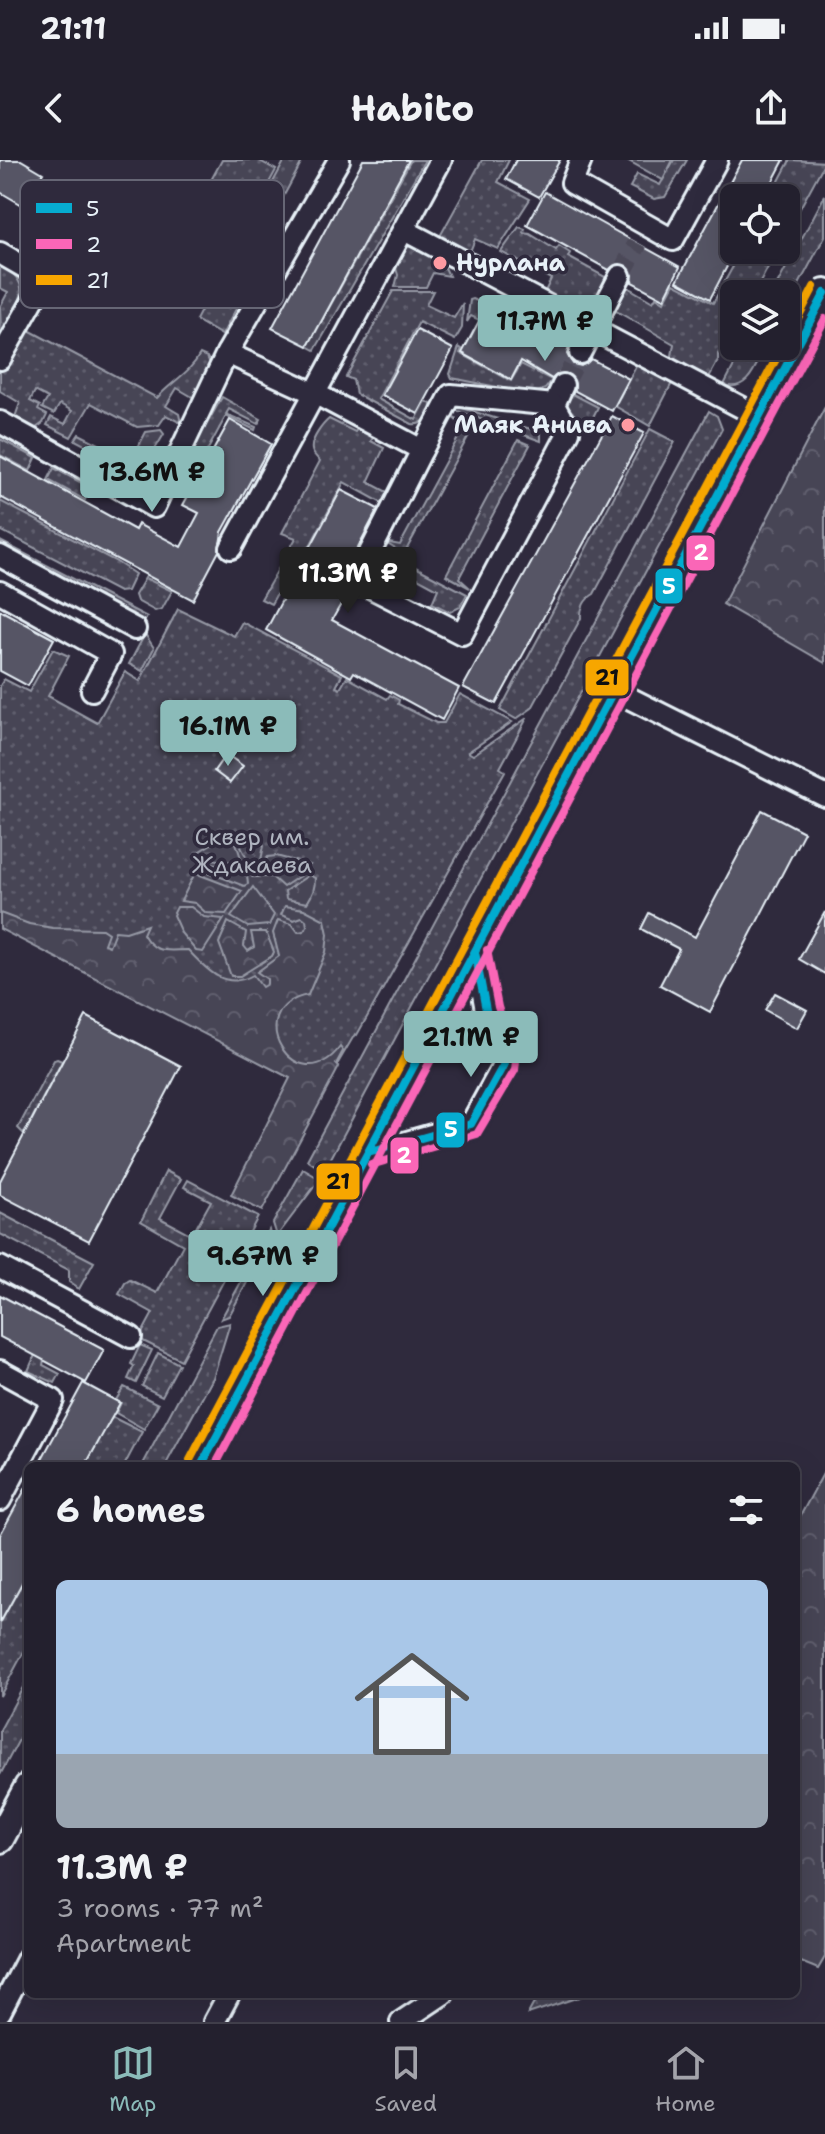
<!DOCTYPE html>
<meta charset="utf-8">
<style>
body{margin:0;font-family:"Shantell Sans",sans-serif;background:#2f2d3a;color:#f1f3f6;height:100vh;display:flex;flex-direction:column;font-size:30px;white-space:nowrap}
*{box-sizing:border-box;margin:0}
p{font-size:26px;color:#a3a3aa}
.icon{flex:none;width:44px;height:44px;fill:none;stroke:currentColor;stroke-width:2;stroke-linecap:round;stroke-linejoin:round}
.map{position:relative;flex:1;overflow:hidden}
.details{position:absolute;left:24px;top:1302px;width:776px;height:536px;display:flex;flex-direction:column;background:#23202e;border-radius:12px;box-shadow:0 8px 32px #0002,0 0 0 2px #403e4a}
.details>*{flex:none}
.controls{position:absolute;left:720px;top:24px;display:grid;gap:16px}
.controls a{display:grid;place-items:center;width:80px;height:80px;border-radius:12px;background:#23202e;box-shadow:0 8px 32px #0002,0 0 0 2px #403e4a;font-size:40px}
.price{position:absolute;translate:-50% -68px;padding:0 18px;border-radius:8px;background:#8bbbb9;color:#111;font-size:26px;line-height:52px;filter:drop-shadow(0 2px 4px #0008)}
.price::after{content:'';position:absolute;left:50%;top:48px;width:24px;height:18px;margin-left:-12px;background:inherit;clip-path:polygon(0 0,100% 0,50% 100%)}
.price.current{background:#222;color:#fff}
ul{padding:0;list-style:none}
li{display:grid;align-content:center;gap:16px;height:424px;padding:0 32px}
li span{display:grid;place-items:center;height:248px;border-radius:12px;color:#555}
li>.icon{margin-inline-start:auto}
span .icon{width:144px;height:144px;fill:#fffc;stroke-width:1}
li b{font-size:34px}
h2{display:flex;justify-content:space-between;align-items:center;height:96px;padding:0 32px;font-size:34px}
.status{display:flex;justify-content:space-between;align-items:center;height:56px;padding:0 40px;background:#23202e;direction:ltr}
.status svg{height:22px;fill:currentColor}
header{display:flex;justify-content:space-between;align-items:center;height:104px;padding:0 32px;background:#23202e;font-size:36px;font-weight:700}
.menu{display:flex;justify-content:space-around;align-items:center;height:112px;border-top:2px solid #403e4a;background:#23202e;font-size:22px;color:#a3a3aa}
.menu a{display:grid;justify-items:center;gap:4px}
.menu .current{color:#8bbbb9}
.map>svg:first-child{display:block}
.grass{fill:url(#grass-dots);stroke:#979aa6;stroke-width:2}
.forest{fill:url(#forest-crowns);stroke:#979aa6;stroke-width:2}
.pitch{fill:#464455;stroke:#979aa6;stroke-width:2}
.building{fill:#575565;stroke:#e8f1f8;stroke-width:2}
.lines{fill:none;stroke-linecap:round;stroke-linejoin:round}
.minor-tunnel{stroke:#4b4859;stroke-width:20;stroke-dasharray:20 10;stroke-linecap:butt}
.minor-casing{stroke:#e8f1f8;stroke-width:26}
.major-casing{stroke:#e8f1f8;stroke-width:32}
.minor{stroke:#2f2a3d;stroke-width:20}
.major{stroke:#2f2a3d;stroke-width:26}
.bus-1-casing{stroke:#2f2a3d;stroke-width:14}
.bus-2-casing{stroke:#2f2a3d;stroke-width:14}
.bus-3-casing{stroke:#2f2a3d;stroke-width:14}
.bus-1{stroke:#06acd0;stroke-width:8}
.bus-2{stroke:#fa66b7;stroke-width:8}
.bus-3{stroke:#f7a600;stroke-width:8}
.poi-dot{fill:#ff9aa2;stroke:#2f2a3d;stroke-width:3}
.labels{text-anchor:middle;dominant-baseline:central;stroke-width:7;stroke-linejoin:round;paint-order:stroke}
.poi-label{font-size:24px;font-weight:bold;fill:#e8f1f8;stroke:#2f2a3d;text-anchor:start}
.park-label{font-size:24px;fill:#afb4bf;stroke:#2f2a3d}
.key{fill:#2f2a3d;stroke:#666675;stroke-width:2}
.key-label{font-size:22px;fill:#e8f1f8}
.line-badge{stroke:#2f2a3d;stroke-width:3}
.badge-label{font-size:22px;text-anchor:middle;font-weight:bold;fill:#fff}
.pale-badge-label{font-size:22px;text-anchor:middle;font-weight:bold;fill:#111}
</style>
<div class="status"><b>21:11</b><svg viewBox="0 0 49 12"><path d="M0 12V9h3v3zM5 12V6h3v6zM10 12V3h3v9zM15 12V0h3v12zM26 1h20v11H26zM47 4h2v5h-2z"/></svg></div>
<header><svg class="icon" aria-label="back" viewBox="0 0 24 24"><path d="M15 5l-7 7 7 7"/></svg>Habito<svg class="icon" aria-label="share" viewBox="0 0 24 24"><path d="M12 15V3M7 8l5-5 5 5M5 13v7h14v-7"/></svg></header>
<div class="map">
<svg width="825" height="1862" viewBox="0 0 825 1862">
<defs>
<pattern id="grass-dots" width="8" height="8" patternUnits="userSpaceOnUse" patternTransform="scale(2)"><rect width="8" height="8" fill="#464455"/><path d="M2 2h.1M6 6h.1" fill="none" stroke="#615f6e" stroke-width="1.8" stroke-linecap="round"/></pattern>
<pattern id="forest-crowns" width="20" height="18" patternUnits="userSpaceOnUse" patternTransform="scale(2)"><rect width="20" height="18" fill="#464455"/><path d="M2 6a3 3 0 1 1 6 0M12 15a3 3 0 1 1 6 0" fill="none" stroke="#615f6e"/></pattern>
</defs>
<rect width="100%" height="100%" fill="#2f2a3d"/>
<filter id="ink" filterUnits="userSpaceOnUse"><feTurbulence type="fractalNoise" baseFrequency=".0125" numOctaves="2"/><feDisplacementMap in="SourceGraphic" scale="16" xChannelSelector="R" yChannelSelector="G"/><feConvolveMatrix kernelMatrix="1 2 1 2 8 2 1 2 1" color-interpolation-filters="sRGB"/></filter>
<g filter="url(#ink)">
<!-- grass -->
<g class="grass">
<path d="M222 0H258L276 10 239 78 193 53Z"/>
<path d="M285 0H303L260 80 270 95 258 118 252 115 258 104 235 92Z"/>
<path d="M411 0H425L315 190 308 186Z"/>
<path d="M482 0H509L498 22 530 39 498 89 475 79 469 94 439 78Z"/>
<path d="M674 0H687L665 37 654 39 630 27 637 14 660 25Z"/>
<path d="M790 0 825 2 786 74V38H770Z"/>
<path d="M825 35V76L786 149V134H772Z"/>
<path d="M519 67 525 69 524 73 530 74 556 90 559 86 570 93 568 97 609 119 591 147 575 151 543 136 551 119 501 92Z"/>
<path d="M413 86 442 101 449 116 433 113 426 127H395L398 115 394 102 404 87Z"/>
<path d="M742 90H777L754 134H734V171L718 194V201L707 221 671 202 674 184 616 151 609 158 622 124 653 142 656 137 664 142 674 123 713 143Z"/>
<path d="M0 105C38 125 17 146 1 174L0 147 8 132 0 128Z"/>
<path d="M223 108 250 123 222 175 196 160Z"/>
<path d="M393 131H433L426 145 454 158 463 143 462 168 455 180 419 162 378 239 416 260 426 241 431 244C431 254 424 266 412 264L356 234 353 220 346 217Z"/>
<path d="M473 139 505 153 501 162 496 159 488 164 471 156 467 162 470 140Z"/>
<path d="M25 168 157 238C171 222 190 213 200 194L207 197 211 205 196 239 177 228 166 246 179 254 181 263 166 255 159 265 137 267 91 243 71 277 47 265 51 257 65 264 72 251 60 244 54 254 42 248 48 238 35 231 30 241 40 246 38 250 47 255 43 263 32 271 14 260 20 243 0 231V212Z"/>
<path d="M744 186H766C756 204 749 233 724 225Z"/>
<path d="M459 187 462 189 460 193 511 221 521 204 552 220 545 229 533 234 452 218 450 214Z"/>
<path d="M640 199 673 221 650 266 615 246Z"/>
<path d="M563 229 598 247 589 265C573 255 564 248 563 229Z"/>
<path d="M222 237 261 259 258 264 229 249 226 254 256 267 255 270 226 256 182 337 169 332Z"/>
<path d="M459 247 537 271 541 275V281L455 250Z"/>
<path d="M709 251 717 256 722 269 324 1011 307 1000Z"/>
<path d="M451 256 474 266 404 394 384 382 400 385 464 267Z"/>
<path d="M329 259 355 272 358 268 374 276 371 281 384 288 368 322 389 333 372 373 368 371 382 343 344 322 304 397 299 395 271 444 261 439 296 378 282 373 320 301C318 299 312 293 312 290 310 280 323 264 329 259Z"/>
<path d="M650 269 675 282 594 434C585 439 580 448 581 458L532 548 516 559 500 550Z"/>
<path d="M161 270 164 274 148 301 134 295 146 272Z"/>
<path d="M79 274 143 306 141 315 75 280Z"/>
<path d="M0 279 36 298 30 311 0 295Z"/>
<path d="M518 280 530 285 459 418 470 428 446 415Z"/>
<path d="M54 308 91 328 85 340 48 320Z"/>
<path d="M0 341 115 401 135 414 127 431 119 432 0 370Z"/>
<path d="M0 381 147 457 143 464 0 390Z"/>
<path d="M381 389 467 434 460 447 450 452 432 443 438 429 386 401Z"/>
<path d="M145 418 172 431 162 449 155 451 137 441 135 435Z"/>
<path d="M178 449 234 476 242 462 342 515 336 527 340 529 347 517 387 539 390 535 399 540 398 544 436 563H444L460 534 512 562 468 592 473 595 527 558 500 608 505 611 357 875 355 874 320 934 0 764V526L4 519 29 532 53 489 69 496 48 536 97 563 125 512 140 521Z"/>
<path d="M145 474 154 488 142 511 129 504Z"/>
<path d="M57 899 62 901 24 974 18 968 54 900Z"/>
<path d="M303 1009 320 1019 277 1076 273 1063Z"/>
<path d="M166 1011 181 1019 160 1058 192 1075 211 1041 184 1027 188 1020 258 1057 181 1200 139 1179 153 1153 119 1134 125 1123 130 1120 157 1133 183 1085 141 1061Z"/>
<path d="M0 1053 94 1102 79 1129 69 1122V1110L0 1074Z"/>
<path d="M269 1070 271 1078 229 1156 221 1159Z"/>
<path d="M230 1163 213 1218 165 1306H142L217 1166Z"/>
<path d="M140 1185 152 1190 136 1223 128 1219 134 1206 131 1204Z"/>
<path d="M158 1193 179 1204 162 1236 142 1226Z"/>
<path d="M35 1195 44 1200 43 1205 60 1214 55 1223 28 1211Z"/>
<path d="M124 1227 158 1244 144 1269 116 1253 121 1243 116 1240Z"/>
<path d="M114 1258 142 1272 124 1306H85L110 1259Z"/>
<path d="M28 1412V1484L0 1536V1464Z"/>
<path d="M28 1518V1563L0 1615V1570Z"/>
</g>
<!-- forest -->
<g class="forest">
<path d="M825 247V503L723 444Z"/>
<path d="M230 677 236 683 244 707C229 697 210 703 195 694L213 683Z"/>
<path d="M245 677 255 679 264 686 261 700 253 709 241 687Z"/>
<path d="M276 696 310 705 301 715 283 727 272 717H253L268 697Z"/>
<path d="M205 702 231 706 247 716 248 724 244 726 197 708Z"/>
<path d="M195 713 242 731 226 754 206 753 195 743 181 741Z"/>
<path d="M309 715 315 718C315 728 313 734 307 743L286 739 285 731Z"/>
<path d="M253 727 274 755 269 765 248 767 231 757Z"/>
<path d="M285 746 304 749 325 760 328 774 326 792 308 835C238 849 297 944 340 887L343 891 336 904 339 907 262 1051 231 1035 290 918 0 769V753L29 764 53 768 102 769 108 773 104 784 109 786 115 771 126 772 147 765 143 774C155 795 167 790 188 790 207 810 225 831 253 815L262 827 267 824V819L257 812 279 796 273 773 278 760 292 764 298 772 304 771 307 766 306 760 302 757 294 760 281 755Z"/>
<path d="M177 747H191L204 757 224 759 203 792 196 791 181 773 173 755Z"/>
<path d="M228 762 246 772 244 786 248 791 254 787 251 772H266L274 792 272 796 240 816H231L219 783Z"/>
<path d="M825 1310V1797L818 1809 796 1800V1364Z"/>
<path d="M539 1834H588L528 1854Z"/>
</g>
<!-- pitch -->
<path class="pitch" d="M627 0H673L663 20Z"/>
<!-- building -->
<g class="building">
<path d="M0 0H21L43 13 40 18 58 29 47 49 28 39 24 46 0 32Z"/>
<path d="M363 0H409L308 186 272 168Z"/>
<path d="M516 0H560L539 37 506 19Z"/>
<path d="M742 0H784L764 38H734V93L710 139 677 121Z"/>
<path d="M545 32 680 107 664 139 632 122 633 115 627 105 619 103 609 110 527 65Z"/>
<path d="M479 161 529 188 539 170 569 187 567 194 573 204 581 206 591 199 629 219 612 251 575 231 574 218 568 213 561 212 552 219 521 201 511 220 462 193Z"/>
<path d="M417 170 453 189 418 254 382 235Z"/>
<path d="M612 256 644 273 496 544 463 527Z"/>
<path d="M230 260 271 284 222 372 219 391 193 440 0 337V296L135 370 138 364 181 387 199 353 183 345Z"/>
<path d="M341 330 378 349 335 431 345 437 332 460 459 528 442 560 354 512 351 517 266 470Z"/>
<path d="M0 450 54 479 28 526 0 511Z"/>
<path d="M226 594 243 606 230 623 214 611Z"/>
<path d="M762 650 804 672 710 852 660 825 679 789 641 769 649 753 695 777Z"/>
<path d="M825 752V814L799 799Z"/>
<path d="M775 833 807 850 797 868 765 850Z"/>
<path d="M86 856 181 906 89 1081 0 1035V1021Z"/>
<path d="M0 1135 104 1190 86 1223 0 1177Z"/>
<path d="M83 1223 120 1243 85 1306H38Z"/>
<path d="M28 1324V1412L0 1463V1375Z"/>
</g>
<g class="lines">
<!-- minor-tunnel -->
<g class="minor-tunnel">
<path d="M620 116 638 83"/>
<path d="M563 225 580 193"/>
</g>
<!-- minor casing -->
<g class="minor-casing">
<g id="minor">
<path d="M581 0 572 23 673 80 717 0"/>
<path d="M404 70 758 256"/>
<path d="M0 93 45 119 0 199"/>
<path d="M227 193 339 0"/>
<path d="M580 193 620 116"/>
<path d="M554 245 563 225"/>
<path d="M0 262 154 347 227 193 316 234 422 290 356 420 462 474 569 272 554 245"/>
<path d="M422 290 451 235 554 245"/>
<path d="M231 388 441 0"/>
<path d="M0 396 135 469"/>
<path d="M0 432 111 494 92 530"/>
<path d="M613 530 825 636"/>
<path d="M368 993 471 964 504 904 486 850 475 792"/>
<path d="M0 1107 131 1177"/>
<path d="M0 1211 53 1240 0 1340"/>
<path d="M0 1852 28 1798"/>
<path d="M214 1862 229 1834"/>
<path d="M401 1862 443 1834"/>
</g>
</g>
<!-- major casing -->
<g class="major-casing">
<g id="major">
<path d="M201 1306 825 133"/>
<path d="M0 1679 28 1627"/>
</g>
</g>
<!-- minor -->
<use href="#minor" class="minor"/>
<!-- major -->
<use href="#major" class="major"/>
<!-- bus-1 casing -->
<g class="bus-1-casing">
<g id="bus-1">
<path d="M368 993 471 964 504 904 486 850 475 792"/>
<path d="M201 1306 825 133"/>
</g>
</g>
<!-- bus-2 casing -->
<g class="bus-2-casing">
<g id="bus-2">
<path d="M371 1005 477 974 515 910 516 901 498 847 487 790"/>
<path d="M215 1306 825 159"/>
</g>
</g>
<!-- bus-3 casing -->
<g class="bus-3-casing">
<g id="bus-3">
<path d="M786 181 814 127"/>
<path d="M190 1300 783 186"/>
</g>
</g>
<!-- bus-1 -->
<use href="#bus-1" class="bus-1"/>
<!-- bus-2 -->
<use href="#bus-2" class="bus-2"/>
<!-- bus-3 -->
<use href="#bus-3" class="bus-3"/>
</g>
</g>
<!-- markers -->
<g class="poi-dot">
<circle cx="440" cy="103" r="8"/>
<circle cx="628" cy="265" r="8"/>
</g>
<g class="labels">
<!-- poi labels -->
<g class="poi-label">
<text x="456" y="103">Нурлана</text>
<text x="612" y="265" text-anchor="end">Маяк Анива</text>
</g>
<!-- park labels -->
<g class="park-label">
<text x="252" y="677">Сквер им.<tspan x="252" dy="28">Ждакаева</tspan></text>
</g>
</g>
<!-- legend -->
<rect x="20" y="20" width="264" height="128" rx="12" class="key"/>
<rect x="36" y="43" width="36" height="10" fill="#06acd0"/>
<rect x="36" y="79" width="36" height="10" fill="#fa66b7"/>
<rect x="36" y="115" width="36" height="10" fill="#f7a600"/>
<g class="key-label">
<text x="86" y="56">5</text>
<text x="86" y="92">2</text>
<text x="86" y="128">21</text>
</g>
<g class="line-badge">
<rect x="685" y="374" width="31" height="38" rx="8" fill="#fa66b7"/>
<rect x="654" y="407" width="30" height="38" rx="8" fill="#06acd0"/>
<rect x="584" y="498" width="46" height="39" rx="8" fill="#f7a600"/>
<rect x="435" y="951" width="31" height="38" rx="8" fill="#06acd0"/>
<rect x="389" y="976" width="31" height="39" rx="8" fill="#fa66b7"/>
<rect x="315" y="1002" width="46" height="39" rx="8" fill="#f7a600"/>
</g>
<g class="badge-label">
<text x="701" y="400">2</text>
<text x="669" y="434">5</text>
<text x="451" y="977">5</text>
<text x="404" y="1003">2</text>
</g>
<g class="pale-badge-label">
<text x="607" y="525">21</text>
<text x="338" y="1029">21</text>
</g>
</svg>
<div class="controls">
<a><svg class="icon" aria-label="locate" viewBox="0 0 24 24"><circle cx="12" cy="12" r="6"/><path d="M12 2v4M12 18v4M2 12h4M18 12h4"/></svg></a>
<a><svg class="icon" aria-label="layers" viewBox="0 0 24 24"><path d="M12 4l9 5-9 5-9-5zM3 14l9 5 9-5"/></svg></a>
</div>
<b class="price" style="left:545px;top:203px">11.7M ₽</b>
<b class="price" style="left:152px;top:354px">13.6M ₽</b>
<b class="price current" style="left:348px;top:455px">11.3M ₽</b>
<b class="price" style="left:228px;top:608px">16.1M ₽</b>
<b class="price" style="left:471px;top:919px">21.1M ₽</b>
<b class="price" style="left:263px;top:1138px">9.67M ₽</b>
<section class="details">
<h2>6 homes<svg class="icon" aria-label="filters" viewBox="0 0 24 24"><path d="M4 7h16M4 17h16"/><circle cx="9" cy="7" r="2"/><circle cx="15" cy="17" r="2"/></svg></h2>
<ul>
<li><span style="background:linear-gradient(#a9c7e8 70%,#9aa5b1 0)"><svg class="icon" aria-label="home" viewBox="0 0 24 24"><path d="M3 11l9-7 9 7M6 9v11h12V9"/></svg></span><div><b>11.3M ₽</b><p>3 rooms · 77 m²</p><p>Apartment</p></div></li>
</ul>
</section>
</div>
<nav class="menu">
<a class="current"><svg class="icon" aria-label="map" viewBox="0 0 24 24"><path d="M3 6l6-2 6 2 6-2v14l-6 2-6-2-6 2zM9 4v14M15 6v14"/></svg>Map</a>
<a><svg class="icon" aria-label="saved" viewBox="0 0 24 24"><path d="M7 4h10v16l-5-4-5 4z"/></svg>Saved</a>
<a><svg class="icon" aria-label="home" viewBox="0 0 24 24"><path d="M3 11l9-7 9 7M6 9v11h12V9"/></svg>Home</a>
</nav>
